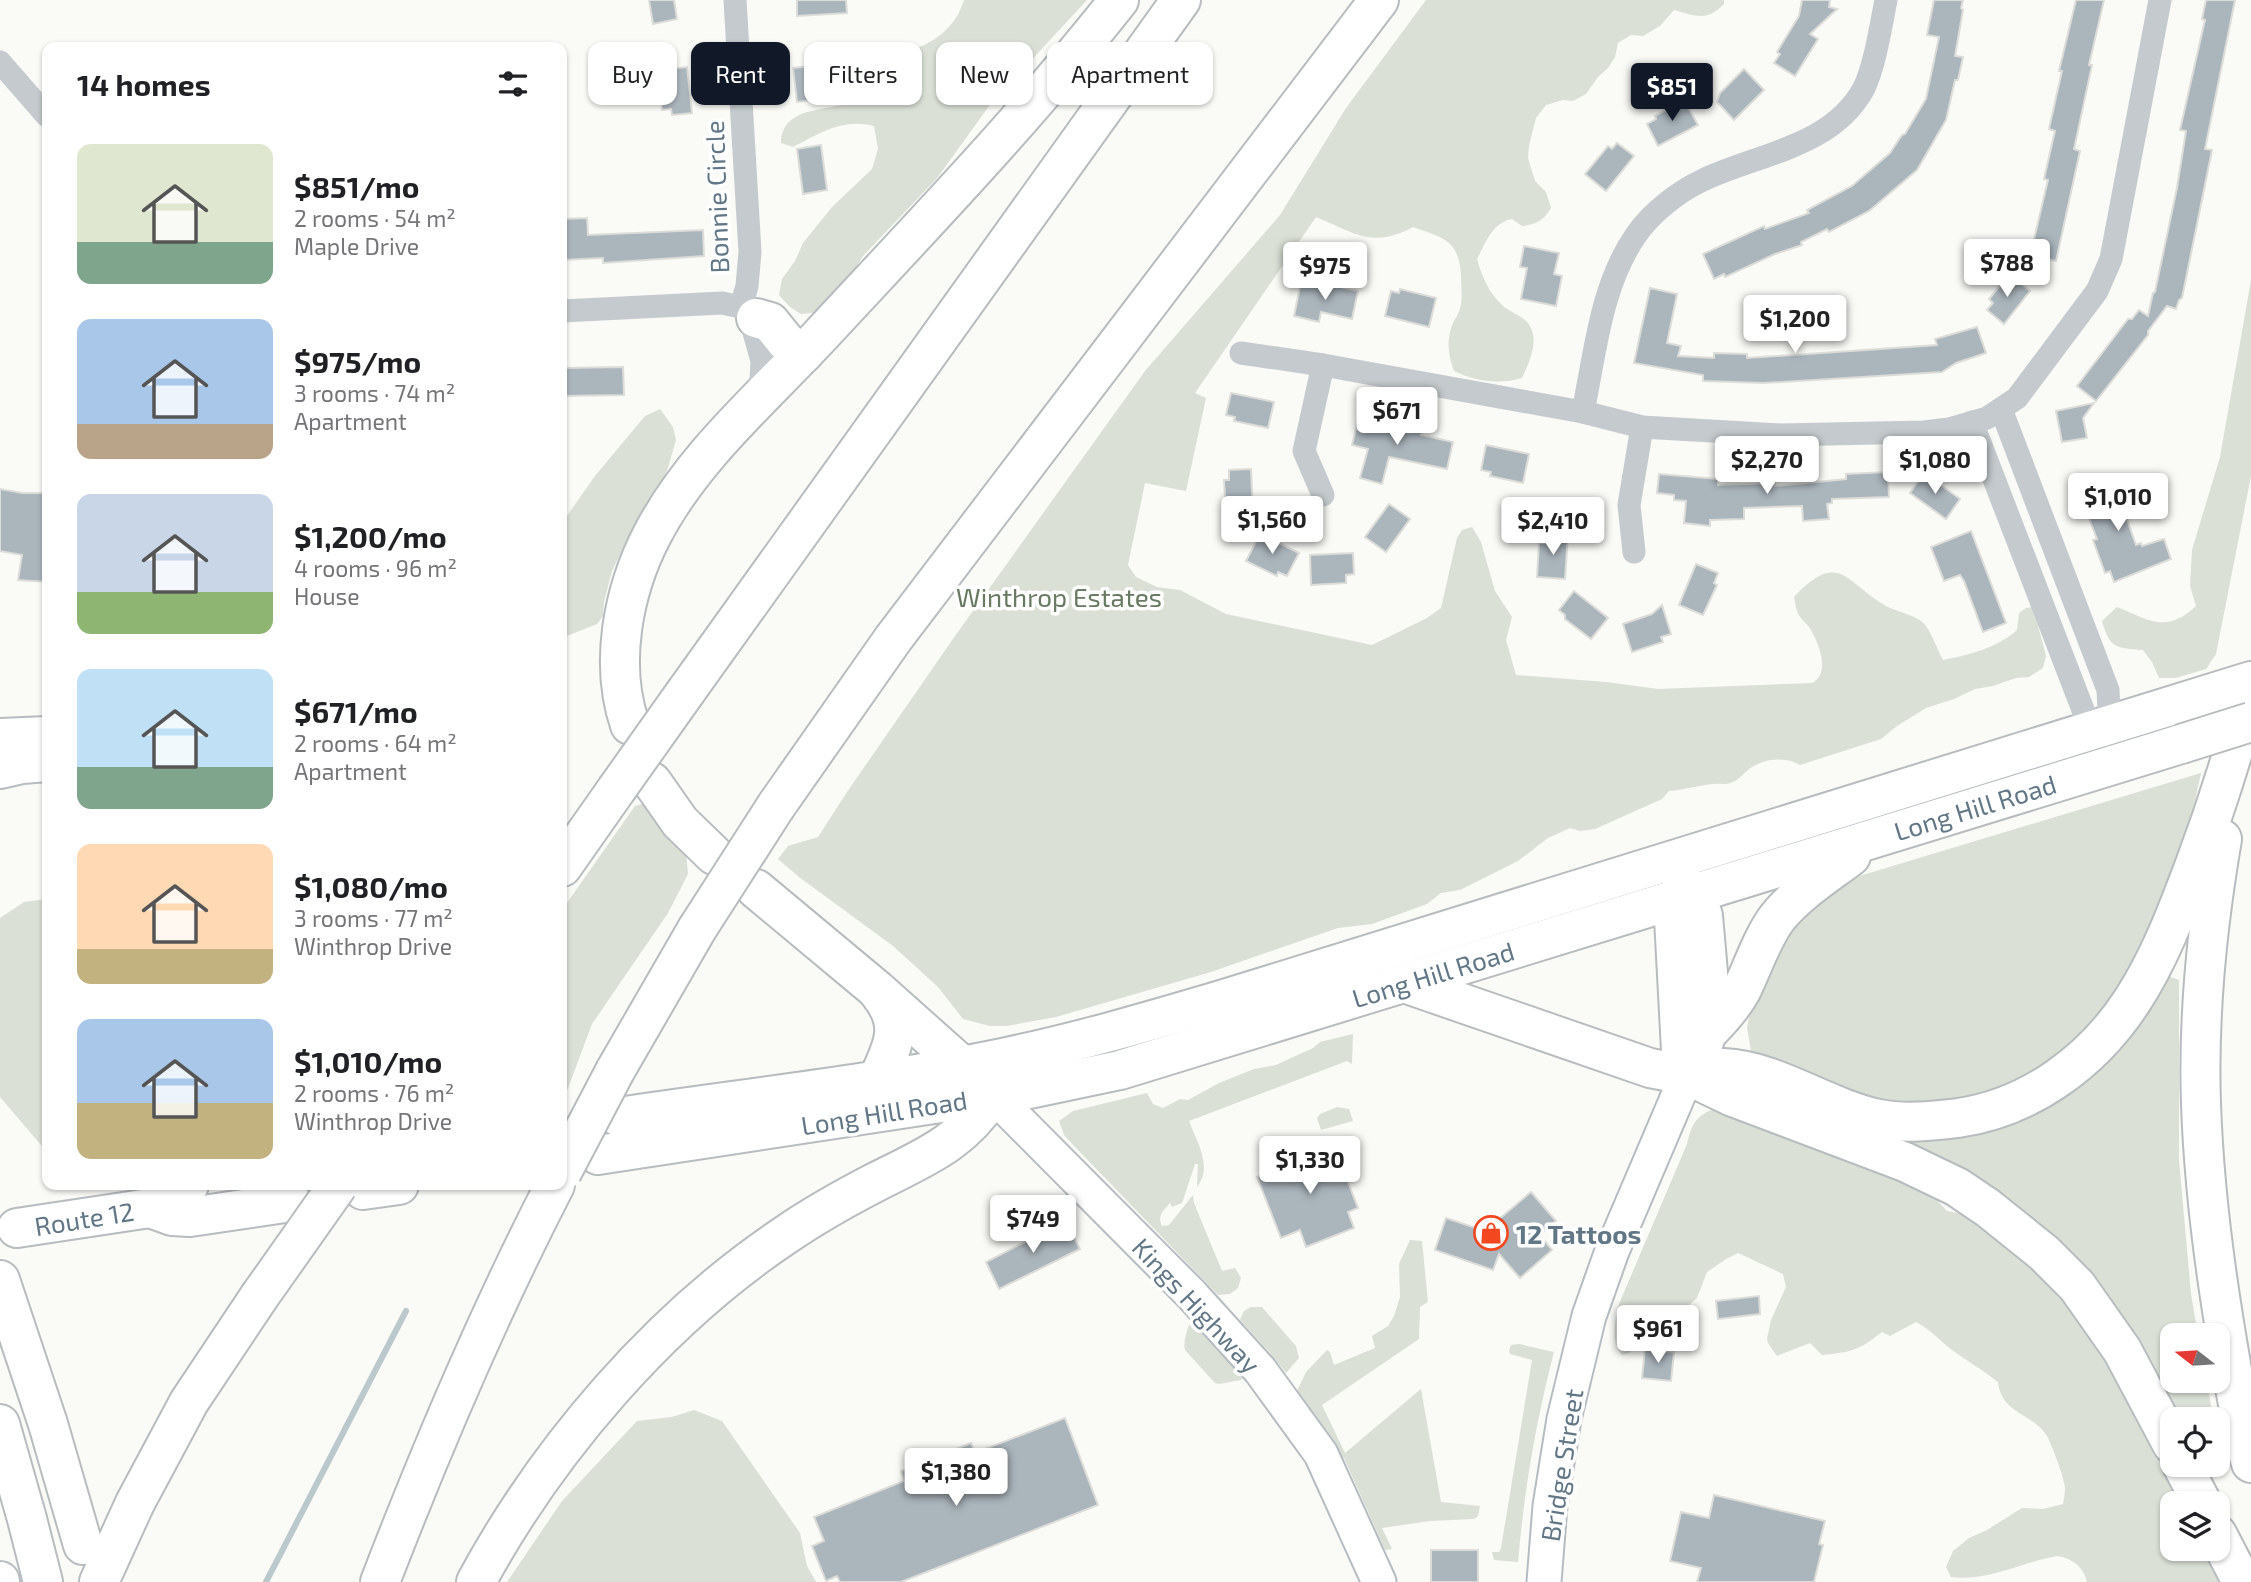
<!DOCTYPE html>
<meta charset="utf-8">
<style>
body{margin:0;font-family:"Exo 2",sans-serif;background:#f6f6f6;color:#202124;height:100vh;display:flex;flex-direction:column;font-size:26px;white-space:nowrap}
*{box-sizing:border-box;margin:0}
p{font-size:23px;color:#757577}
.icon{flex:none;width:38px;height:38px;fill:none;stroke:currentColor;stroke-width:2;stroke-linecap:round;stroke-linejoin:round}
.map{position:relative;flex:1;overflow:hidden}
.side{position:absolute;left:42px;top:42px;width:525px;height:1148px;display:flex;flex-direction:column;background:#fff;border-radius:14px;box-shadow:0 2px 5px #0004}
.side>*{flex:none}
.top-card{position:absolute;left:588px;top:42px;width:665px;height:63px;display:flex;gap:14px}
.needle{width:46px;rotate:287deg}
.buttons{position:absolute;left:2160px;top:1323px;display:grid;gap:14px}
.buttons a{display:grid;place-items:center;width:70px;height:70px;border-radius:14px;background:#fff;box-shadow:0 2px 5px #0004;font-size:35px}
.price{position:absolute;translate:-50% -60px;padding:0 16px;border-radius:7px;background:#fff;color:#222;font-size:23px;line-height:46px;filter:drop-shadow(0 2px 4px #0008)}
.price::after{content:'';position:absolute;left:50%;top:42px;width:21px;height:16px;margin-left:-10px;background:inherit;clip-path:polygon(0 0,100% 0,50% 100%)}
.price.selected{background:#111827;color:#fff}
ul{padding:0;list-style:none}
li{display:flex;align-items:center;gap:21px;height:175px;padding:0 35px}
li span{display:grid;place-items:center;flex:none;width:196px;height:140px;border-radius:14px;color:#555}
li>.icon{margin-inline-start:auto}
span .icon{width:84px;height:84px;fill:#fffc;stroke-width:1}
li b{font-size:30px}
h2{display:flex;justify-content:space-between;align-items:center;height:84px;padding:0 35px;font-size:30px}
.pill{padding:0 24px;border-radius:14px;background:#fff;box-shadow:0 2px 5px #0004;font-size:24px;line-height:63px}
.pill.selected{background:#111827;color:#fff}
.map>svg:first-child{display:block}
.green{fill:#dae0d6}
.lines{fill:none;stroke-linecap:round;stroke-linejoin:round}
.stream{stroke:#bbc9cc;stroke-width:6}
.building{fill:#abb5bc;stroke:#dcdcd9;stroke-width:2}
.secondary-casing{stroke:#b6bdc2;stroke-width:37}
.highway-casing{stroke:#b7bcbf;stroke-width:42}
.street{stroke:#c4cacd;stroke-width:23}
.secondary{stroke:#fff;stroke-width:33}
.highway{stroke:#fff;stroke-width:38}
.highway-bridge-casing{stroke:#b7bcbf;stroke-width:42;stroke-linecap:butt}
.highway-bridge{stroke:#fff;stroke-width:38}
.labels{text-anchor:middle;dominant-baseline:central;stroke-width:7;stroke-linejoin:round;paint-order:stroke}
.street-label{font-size:26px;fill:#627785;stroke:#fff}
.park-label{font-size:26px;fill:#687b62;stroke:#fff}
.poi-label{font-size:26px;font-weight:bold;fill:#627785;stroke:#fff;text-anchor:start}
</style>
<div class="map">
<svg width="2251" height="1582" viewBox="0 0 2251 1582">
<rect width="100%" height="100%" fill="#fafaf7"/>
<!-- green -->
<g class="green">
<path d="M964 0H1087L989 106 938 177 863 256 848 280 826 302 812 313 801 314 790 307 779 295 782 279 795 261 803 243 832 207 872 169 878 149 874 126C843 118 820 133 793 147L781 143C782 101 838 114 862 97 872 90 874 73 875 61 912 52 952 41 964 0Z"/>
<path d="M1426 0H1724V4C1706 22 1697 16 1674 10L1660 26 1643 36 1631 35 1618 43 1615 57 1608 68 1598 77 1586 94 1573 101 1563 100 1546 105 1536 118 1529 145 1528 158 1535 181 1546 192 1551 208C1543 221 1537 224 1522 226L1512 219C1492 223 1486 242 1477 259 1482 277 1489 293 1503 306 1511 313 1524 316 1530 326 1539 342 1529 363 1522 378 1499 385 1475 381 1454 371 1448 355 1446 340 1453 323 1455 319 1459 314 1460 308 1463 298 1461 286 1461 276 1459 239 1443 238 1413 227 1372 249 1355 233 1316 217L1195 393 1206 398 1186 491 1145 483 1128 565 1136 577 1157 587 1180 590 1226 614 1372 645 1427 618 1441 608 1457 538 1462 530 1472 527 1481 542 1495 591 1512 617 1506 640 1516 675 1606 682 1658 689 1812 683C1831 674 1819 642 1809 627 1806 623 1801 619 1798 614 1796 609 1795 602 1794 597 1841 547 1847 586 1888 607 1900 613 1918 615 1926 626 1933 636 1937 649 1943 660 1969 655 1997 648 2017 630L2019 613 2026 608 2033 607 2046 656 2043 668 2029 677 2016 678 1993 686 1975 689 1954 699 1926 708 1897 726 1881 739 1800 765C1786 757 1767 758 1752 767 1744 772 1740 780 1730 783 1724 785 1719 783 1713 784 1699 785 1684 790 1669 791L1662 799 1595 829 1580 831 1570 828 1548 838 1518 861 1460 890 1441 893 1427 904 1372 924 1338 928 1211 972 1056 1017 1007 1026H990L963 1019 938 987 893 946 799 877 778 859 788 846 818 837 847 792 955 636 1145 371 1280 215 1346 108Z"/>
<path d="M2251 280V476L2216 654 2206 669 2176 678H2159L2152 662 2143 650C2116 648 2110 649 2102 621L2117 607C2149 620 2166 634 2196 606L2190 586 2192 550 2220 457Z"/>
<path d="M660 409 673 427 676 440 667 471 628 538 612 571 604 602 603 616 597 624 562 638V523L595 476 645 416Z"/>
<path d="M2201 773 2186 842 2155 934 2079 1046 2028 1074 1985 1093 1931 1104H1888L1772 1065 1751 1051 1747 1027 1753 998 1781 935 1833 884Z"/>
<path d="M642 804 646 806 686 852 688 874 668 913 592 1024 562 1104V910L635 806Z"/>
<path d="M47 899V1152L0 1097V918L24 902Z"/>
<path d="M2168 976 2179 980V1160L2191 1294 2198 1335H2172V1381H2207L2213 1419H2174L2134 1343 1895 1143 1899 1130 1979 1123Z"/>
<path d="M1353 1034 1352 1064 1347 1061 1189 1121C1197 1142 1213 1167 1197 1187L1198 1164H1195L1182 1203 1172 1207 1170 1203C1163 1211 1157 1216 1162 1226L1169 1225 1193 1195 1194 1203 1222 1271 1235 1268 1241 1278 1238 1288 1230 1294 1218 1295 1078 1150 1064 1135 1059 1121 1073 1111 1147 1093 1153 1104 1163 1108 1180 1099 1188 1100 1219 1083 1254 1069 1276 1065 1313 1048 1320 1042Z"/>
<path d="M1337 1107 1349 1109 1353 1121 1321 1130 1317 1118 1320 1114Z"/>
<path d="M1717 1108 1919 1181 1947 1211 1981 1217 2051 1283 2107 1356 2183 1503H2172V1549H2208L2225 1582H2087C2084 1567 2072 1558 2057 1556 2022 1562 1987 1582 1951 1577L1946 1567 1953 1551 1969 1538 1987 1530 2022 1508 2043 1509 2063 1504C2064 1499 2065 1493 2065 1488 2065 1480 2051 1443 2047 1436 2032 1412 2002 1415 1998 1382 1983 1370 1967 1361 1952 1350 1939 1340 1931 1330 1916 1322L1890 1336 1882 1332C1858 1351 1851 1352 1822 1355L1810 1343 1777 1356 1768 1343 1767 1339 1771 1320 1786 1287 1783 1274 1738 1253 1726 1259 1707 1272 1697 1298 1669 1322 1651 1330 1629 1353 1622 1355C1610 1340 1615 1322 1619 1304L1687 1144C1692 1123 1696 1115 1717 1108Z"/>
<path d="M1410 1240 1422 1241 1428 1302 1420 1307 1419 1339 1322 1405 1345 1453 1421 1389 1441 1502 1480 1506 1478 1516 1474 1519 1430 1521 1382 1528 1392 1549 1385 1550 1344 1458 1340 1459 1297 1391 1306 1372 1327 1350 1330 1352 1334 1365 1375 1348 1372 1336 1388 1326 1394 1316 1400 1297 1399 1264Z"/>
<path d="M1251 1307H1262L1296 1346 1299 1358 1286 1373 1271 1354 1240 1320 1244 1311Z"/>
<path d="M1192 1320 1241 1373 1243 1376 1241 1380 1219 1384 1215 1383 1185 1350C1183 1342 1187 1327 1192 1320Z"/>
<path d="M1519 1344 1554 1352C1536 1421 1524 1491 1518 1562L1494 1560 1492 1552H1499L1501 1548 1532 1360 1510 1354 1509 1351 1511 1345Z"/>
<path d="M694 1410 722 1421 800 1533 807 1566 816 1582H507L562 1501 637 1421 672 1417Z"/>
</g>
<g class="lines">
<!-- stream -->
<path class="stream" d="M266 1582 406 1311"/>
</g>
<!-- building -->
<g class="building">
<path d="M649 0H674L677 19 653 24Z"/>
<path d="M797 0H846L847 13 797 16Z"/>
<path d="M1802 0H1830L1829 7 1837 9 1810 34 1818 39 1795 76 1774 63 1780 54 1777 52 1799 16Z"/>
<path d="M1934 0H1963L1961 8 1963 10 1955 56 1963 57 1958 80H1955L1946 120 1917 170 1869 211 1829 232 1827 229 1801 242 1802 245 1775 254 1725 277 1724 274 1714 279 1703 254 1764 226 1765 229 1809 213 1807 210 1852 186 1890 153 1902 135 1905 134 1926 99 1939 37 1927 35Z"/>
<path d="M2076 0H2104L2089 65H2092L2074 149 2080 151 2056 261 2039 257 2041 250 2032 248 2048 180 2044 179 2055 131 2049 129 2062 71H2059Z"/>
<path d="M2206 0H2235L2205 149 2212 150 2182 298 2179 300 2176 309 2167 306 2148 331V335L2096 401 2077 386 2128 319H2132L2139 310 2148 316 2153 293 2155 292 2177 188 2186 131 2180 130 2205 20 2202 19Z"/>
<path d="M820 65 823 99 797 102 793 68Z"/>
<path d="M687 67 692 113 672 115 671 109 662 110 658 70Z"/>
<path d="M1744 69 1764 90 1734 120 1717 102 1720 93Z"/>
<path d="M1684 100 1698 125 1658 146 1647 124 1656 119 1655 116Z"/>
<path d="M1617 143 1634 156 1606 191 1585 174 1608 146 1612 149Z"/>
<path d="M821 145 827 190 803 194 797 149Z"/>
<path d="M587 218 588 235 703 230 704 256 603 263V258L562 260V219Z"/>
<path d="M1524 246 1559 253 1554 274 1562 276 1556 306 1521 299 1527 268 1520 267Z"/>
<path d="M2010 274 2030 291 2004 324 1987 310 1993 303 1989 299Z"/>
<path d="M1301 282 1323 287 1324 283 1358 291 1352 319 1321 312 1319 322 1294 316Z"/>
<path d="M1650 288 1677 294 1667 343 1681 346 1678 356 1714 358V353L1747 354V358L1937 345 1935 339 1977 327 1986 353 1956 363 1942 372 1764 383 1703 381V375L1634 363Z"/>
<path d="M1400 289 1436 298 1429 327 1385 316 1391 291 1399 293Z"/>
<path d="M623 367 624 395 562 396V368Z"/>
<path d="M1231 393 1274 402 1268 428 1234 421 1235 417 1226 415Z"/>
<path d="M2094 403 2083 418 2087 438 2062 442 2056 411Z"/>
<path d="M1359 416 1400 425V428L1422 432 1421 435 1453 442 1447 469 1389 457 1382 484 1360 478 1368 449 1352 445Z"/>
<path d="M1486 445 1529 454 1523 483 1490 476 1491 472 1481 470Z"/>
<path d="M1251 469 1253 514 1226 515 1224 480H1229V470Z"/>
<path d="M1888 472 1889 497 1832 499V503L1827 504 1829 519 1803 521 1802 506 1744 508V519L1710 520V526L1684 523 1686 501 1674 500V495L1657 493 1659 474 1718 479V485L1775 483V486L1846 479V474Z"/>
<path d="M1924 473 1960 499 1946 519 1910 493Z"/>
<path d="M2104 477 2111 496 2123 491 2130 508 2124 511 2136 545 2141 543 2142 546 2164 539 2171 559 2114 582 2110 571 2105 573 2093 540 2097 539 2077 488Z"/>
<path d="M0 489 22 493H47V582L18 580 22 555 0 551Z"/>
<path d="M1389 504 1410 519 1386 552 1365 537Z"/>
<path d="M1971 531 2006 623 1983 632 1964 581 1960 575 1944 581 1931 547Z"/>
<path d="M1544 533 1568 535 1565 579 1537 577 1539 543H1544Z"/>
<path d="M1260 534 1299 553 1287 576 1278 572 1277 576 1246 561Z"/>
<path d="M1353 553 1354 574 1346 575V583L1311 585 1310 555Z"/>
<path d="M1696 564 1718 573 1714 583 1717 585 1703 615 1679 605Z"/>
<path d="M1574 591 1608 618 1591 639 1565 619V615L1559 610Z"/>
<path d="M1662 605 1671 634 1661 637 1663 642 1632 652 1623 624 1652 614Z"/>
<path d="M1334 1146 1358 1208 1348 1212 1354 1228 1306 1247 1300 1230 1281 1238 1257 1177 1283 1166 1281 1160 1304 1151 1306 1157Z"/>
<path d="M1531 1192 1556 1221 1540 1235 1552 1250 1520 1278 1499 1254 1493 1270 1435 1250 1446 1218 1485 1231Z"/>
<path d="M1066 1221 1080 1249 999 1289 986 1262Z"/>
<path d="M1759 1296 1760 1314 1718 1319 1716 1301Z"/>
<path d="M1645 1349 1674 1352 1671 1381 1642 1378Z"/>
<path d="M1065 1418 1098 1505 901 1582H840L837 1576 826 1581 812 1546 824 1541 814 1517 904 1481 901 1471 971 1443 975 1453Z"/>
<path d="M1714 1495 1825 1521 1819 1544 1823 1545 1814 1582H1697L1701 1568 1670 1561 1681 1512 1709 1518Z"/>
<rect x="1431" y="1550" width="47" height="32"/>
</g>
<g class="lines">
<!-- secondary casing -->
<g class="secondary-casing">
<g id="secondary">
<path d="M993 1095 1192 1295 1260 1370 1321 1454 1379 1582"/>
<path d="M1544 1582 1550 1506 1564 1419 1589 1316 1612 1251 1687 1075"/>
</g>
</g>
<!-- highway casing -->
<g class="highway-casing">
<g id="highway">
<path d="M756 318 770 322 787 343 804 353"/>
<path d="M687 690 1181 0"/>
<path d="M630 725C609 664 623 591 652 535 692 458 760 400 819 337 921 227 1026 118 1119 0"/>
<path d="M0 738 47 736"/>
<path d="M0 769 22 764 47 762"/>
<path d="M652 782 680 822 714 855"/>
<path d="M776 806 893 639 1379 0"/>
<path d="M2222 839C2207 926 2198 1016 2201 1104 2205 1218 2224 1330 2245 1442L2251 1463"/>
<path d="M562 867 616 790"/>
<path d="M1681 878 1686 896 1699 904 1703 916 1711 1007 1710 1020 1704 1042"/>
<path d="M756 889 876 989 977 1079"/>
<path d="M1686 896 1677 907 1674 918 1681 1050 1687 1075"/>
<path d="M1404 983 1650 1068 1687 1075 1733 1097 1905 1162 1957 1187 1988 1208 2044 1253 2077 1286 2122 1350 2172 1444"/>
<path d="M1707 1033C1720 1020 1732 1007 1741 991 1753 967 1761 940 1777 918 1797 893 1826 875 1851 856"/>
<path d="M615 1071 697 929"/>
<path d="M1687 1075C1699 1072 1711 1068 1724 1068 1775 1070 1828 1109 1879 1119 1905 1124 1932 1121 1958 1118 2030 1108 2093 1061 2132 1001 2159 960 2177 912 2194 867 2214 814 2231 761 2246 706"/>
<path d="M878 1079C893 1046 905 1025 879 993"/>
<path d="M619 1117C747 1098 876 1084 1002 1058 1075 1043 1147 1022 1218 1001L2251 681"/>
<path d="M598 1155 1020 1091 1120 1070 2181 744"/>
<path d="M363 1190 399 1185"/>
<path d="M150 1208 172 1216 190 1217 292 1202"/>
<path d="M150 1208 173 1190 189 1185"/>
<path d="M17 1228 150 1208"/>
<path d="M0 1280 48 1424 83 1545"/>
<path d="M0 1424 27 1519 43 1582"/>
<path d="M2182 1465 2202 1503"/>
<path d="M2217 1534 2242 1582"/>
<path d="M0 1581V1582"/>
<path d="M99 1582 135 1503 189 1402 259 1297"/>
<path d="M380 1582C432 1447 489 1313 555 1185"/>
<path d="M476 1582C548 1449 659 1320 784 1236 813 1216 845 1198 876 1182 925 1157 961 1144 993 1095"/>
</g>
</g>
<!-- street -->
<g class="street">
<path d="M735 0 750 252 747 286 741 307"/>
<path d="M0 62 47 116"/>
<path d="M562 311 722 303 741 307 756 318 753 329 762 361 760 398"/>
<path d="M1241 353 1323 365 1583 412 1642 427 1781 435 1924 432 1949 429 1987 418 2017 398 2097 291 2111 259 2160 0"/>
<path d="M1323 365 1304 451 1323 495"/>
<path d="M2001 409 2108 690 2109 709 2103 728"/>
<path d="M1583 412C1595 353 1601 285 1636 235 1651 213 1678 192 1701 181 1756 154 1832 148 1864 88 1875 65 1881 25 1886 0"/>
<path d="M1972 422 2085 715 2103 728 2104 731"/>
<path d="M1634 552 1629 505 1642 427"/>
</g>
<!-- secondary -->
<use href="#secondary" class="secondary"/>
<!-- highway -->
<use href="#highway" class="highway"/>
<!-- highway-bridge casing -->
<g class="highway-bridge-casing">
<g id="highway-bridge">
<path d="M2181 744 2251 722"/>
<path d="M616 790 687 690"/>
<path d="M697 929 776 806"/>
<path d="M562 1172 615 1071"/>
<path d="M259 1297 338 1185"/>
</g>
</g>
<!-- highway-bridge -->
<use href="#highway-bridge" class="highway-bridge"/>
</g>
<!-- icons -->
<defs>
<g id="shop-ring" transform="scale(1.75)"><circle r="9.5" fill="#fff" stroke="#f2471f" stroke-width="1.5"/><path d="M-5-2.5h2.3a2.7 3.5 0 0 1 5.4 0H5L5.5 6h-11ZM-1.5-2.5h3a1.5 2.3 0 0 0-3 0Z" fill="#f2471f"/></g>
</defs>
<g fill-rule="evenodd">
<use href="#shop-ring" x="1491" y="1233"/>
</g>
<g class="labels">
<!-- street labels -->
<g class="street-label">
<text transform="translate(716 197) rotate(-92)">Bonnie Circle</text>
<text transform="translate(1975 807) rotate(-17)">Long Hill Road</text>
<text transform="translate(1433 974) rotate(-17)">Long Hill Road</text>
<text transform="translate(884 1112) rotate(-9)">Long Hill Road</text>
<text transform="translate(84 1218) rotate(-9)">Route 12</text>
<text transform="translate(1197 1305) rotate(47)">Kings Highway</text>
<text transform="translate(1561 1465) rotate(-81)">Bridge Street</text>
</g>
<!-- park labels -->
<g class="park-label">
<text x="1059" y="596">Winthrop Estates</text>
</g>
<!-- poi labels -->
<g class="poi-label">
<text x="1516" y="1233">12 Tattoos</text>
</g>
</g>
</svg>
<div class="buttons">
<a><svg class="needle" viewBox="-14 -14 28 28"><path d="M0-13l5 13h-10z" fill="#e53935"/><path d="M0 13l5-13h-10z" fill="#757577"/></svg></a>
<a><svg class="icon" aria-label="locate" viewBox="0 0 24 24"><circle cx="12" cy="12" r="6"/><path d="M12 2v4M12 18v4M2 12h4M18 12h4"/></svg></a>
<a><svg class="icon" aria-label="layers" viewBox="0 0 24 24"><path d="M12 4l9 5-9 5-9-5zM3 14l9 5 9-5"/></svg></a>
</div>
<b class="price selected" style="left:1672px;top:123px">$851</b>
<b class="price" style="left:2007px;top:299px">$788</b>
<b class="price" style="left:1325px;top:302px">$975</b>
<b class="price" style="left:1795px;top:355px">$1,200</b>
<b class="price" style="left:1397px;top:447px">$671</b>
<b class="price" style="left:1767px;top:496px">$2,270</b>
<b class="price" style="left:1935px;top:496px">$1,080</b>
<b class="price" style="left:2118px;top:533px">$1,010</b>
<b class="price" style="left:1272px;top:556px">$1,560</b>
<b class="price" style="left:1553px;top:557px">$2,410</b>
<b class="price" style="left:1310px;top:1196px">$1,330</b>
<b class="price" style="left:1033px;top:1255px">$749</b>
<b class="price" style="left:1658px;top:1365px">$961</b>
<b class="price" style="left:956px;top:1508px">$1,380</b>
<div class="top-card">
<a class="pill">Buy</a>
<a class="pill selected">Rent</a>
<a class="pill">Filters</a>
<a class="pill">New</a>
<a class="pill">Apartment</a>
</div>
<section class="side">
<h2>14 homes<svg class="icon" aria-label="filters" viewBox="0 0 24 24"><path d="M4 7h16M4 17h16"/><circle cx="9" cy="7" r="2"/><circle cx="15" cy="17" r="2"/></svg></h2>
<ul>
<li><span style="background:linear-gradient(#dfe7d0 70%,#7fa58c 0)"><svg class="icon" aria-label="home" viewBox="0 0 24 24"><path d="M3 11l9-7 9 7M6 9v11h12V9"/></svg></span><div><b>$851/mo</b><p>2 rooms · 54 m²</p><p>Maple Drive</p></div></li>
<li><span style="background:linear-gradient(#a9c7e8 75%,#b9a48a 0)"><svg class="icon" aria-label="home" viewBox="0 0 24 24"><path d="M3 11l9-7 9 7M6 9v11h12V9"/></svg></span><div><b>$975/mo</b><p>3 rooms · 74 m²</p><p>Apartment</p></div></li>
<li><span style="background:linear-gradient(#c9d6e8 70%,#8fb573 0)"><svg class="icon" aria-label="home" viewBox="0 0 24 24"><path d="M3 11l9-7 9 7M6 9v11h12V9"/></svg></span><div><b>$1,200/mo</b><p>4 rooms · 96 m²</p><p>House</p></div></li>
<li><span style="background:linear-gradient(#bfe0f5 70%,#7fa58c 0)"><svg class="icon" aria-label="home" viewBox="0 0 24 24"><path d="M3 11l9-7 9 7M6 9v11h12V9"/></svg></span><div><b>$671/mo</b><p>2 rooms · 64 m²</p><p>Apartment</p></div></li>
<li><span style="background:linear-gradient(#ffd9b3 75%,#c2b280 0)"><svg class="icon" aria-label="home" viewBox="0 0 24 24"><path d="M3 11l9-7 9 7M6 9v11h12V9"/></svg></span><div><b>$1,080/mo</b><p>3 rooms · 77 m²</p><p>Winthrop Drive</p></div></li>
<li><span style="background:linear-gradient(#a9c7e8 60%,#c2b280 0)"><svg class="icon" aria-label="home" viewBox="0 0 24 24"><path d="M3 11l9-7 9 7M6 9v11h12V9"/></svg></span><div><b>$1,010/mo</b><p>2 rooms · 76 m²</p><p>Winthrop Drive</p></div></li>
</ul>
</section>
</div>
